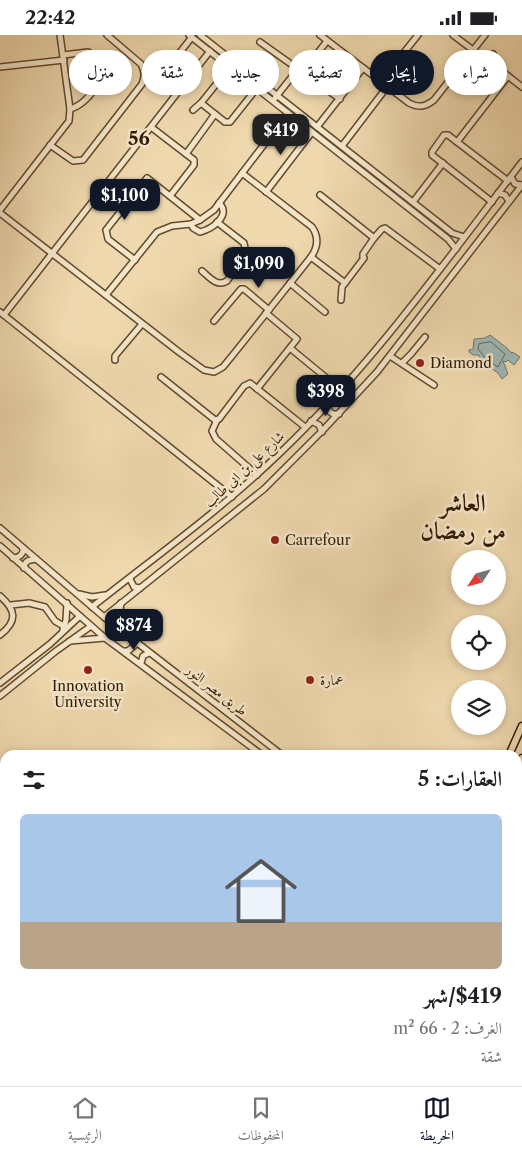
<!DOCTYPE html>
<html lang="ar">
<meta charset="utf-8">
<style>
body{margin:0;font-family:"Libre Caslon Text",Amiri,serif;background:#f6f6f6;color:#202124;direction:rtl;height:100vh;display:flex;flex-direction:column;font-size:19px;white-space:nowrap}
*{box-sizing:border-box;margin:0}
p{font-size:16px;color:#757577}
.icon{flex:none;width:28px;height:28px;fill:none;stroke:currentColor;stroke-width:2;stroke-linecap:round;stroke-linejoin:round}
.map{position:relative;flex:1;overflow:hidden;direction:ltr}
.panel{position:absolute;left:0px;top:715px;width:522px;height:336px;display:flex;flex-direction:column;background:#fff;border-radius:15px 15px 0 0;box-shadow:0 2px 8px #0003;direction:rtl}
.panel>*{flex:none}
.top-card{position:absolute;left:15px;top:15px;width:492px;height:45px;direction:rtl;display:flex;gap:10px}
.needle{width:32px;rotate:234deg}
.controls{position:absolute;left:451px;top:515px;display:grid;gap:10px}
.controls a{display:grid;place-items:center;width:55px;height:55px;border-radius:50%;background:#fff;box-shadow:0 2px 8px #0003;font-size:25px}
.price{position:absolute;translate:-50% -42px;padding:0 11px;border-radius:10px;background:#111827;color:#fff;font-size:16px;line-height:32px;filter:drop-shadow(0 1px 2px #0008)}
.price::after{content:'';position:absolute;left:50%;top:30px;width:15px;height:11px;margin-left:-8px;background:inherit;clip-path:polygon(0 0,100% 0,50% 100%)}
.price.on{background:#222;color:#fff}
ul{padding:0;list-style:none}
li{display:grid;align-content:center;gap:10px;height:265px;padding:0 20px}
li span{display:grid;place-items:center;height:155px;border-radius:8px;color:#555}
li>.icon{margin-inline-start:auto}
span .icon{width:90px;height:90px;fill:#fffc;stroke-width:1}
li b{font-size:21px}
h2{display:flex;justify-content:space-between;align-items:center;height:60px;padding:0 20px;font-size:21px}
.pill{padding:0 18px;border-radius:22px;background:#fff;box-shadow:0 2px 8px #0003;font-size:18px;line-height:45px}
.pill.on{background:#111827;color:#fff}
.status{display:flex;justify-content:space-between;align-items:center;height:35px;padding:0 25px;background:#fff;direction:ltr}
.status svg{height:14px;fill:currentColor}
.dock{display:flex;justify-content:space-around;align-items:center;height:70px;border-top:1px solid #e0e0e0;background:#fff;font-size:14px;color:#757577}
.dock a{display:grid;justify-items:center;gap:2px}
.dock .on{color:#111827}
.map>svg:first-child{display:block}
.water{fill:#9fb7b5;stroke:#73786d}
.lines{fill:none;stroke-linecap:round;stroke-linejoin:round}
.shore{stroke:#68685a;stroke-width:1}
.minor-casing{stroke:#614a2c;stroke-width:8}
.major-casing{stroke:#321a00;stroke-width:9}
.minor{stroke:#f5e6ca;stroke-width:5}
.major{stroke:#efd8ae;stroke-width:6}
.poi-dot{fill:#8f2418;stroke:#f5e6ca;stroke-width:2}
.labels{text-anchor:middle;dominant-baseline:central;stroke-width:5;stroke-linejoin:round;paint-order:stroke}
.poi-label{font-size:14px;fill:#321a00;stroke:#f5e6ca;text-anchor:start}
.street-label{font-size:14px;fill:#321a00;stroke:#f5e6ca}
.district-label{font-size:19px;font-weight:bold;fill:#321a00;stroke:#f5e6ca}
.town-label{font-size:24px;font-weight:bold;fill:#321a00;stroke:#f5e6ca}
</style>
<div class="status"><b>22:42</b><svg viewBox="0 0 49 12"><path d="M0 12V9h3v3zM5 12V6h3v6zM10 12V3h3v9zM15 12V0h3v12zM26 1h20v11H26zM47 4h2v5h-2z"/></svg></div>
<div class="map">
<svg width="522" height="1051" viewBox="0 0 522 1051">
<rect width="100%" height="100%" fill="#efd8ae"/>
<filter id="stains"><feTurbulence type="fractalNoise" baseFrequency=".004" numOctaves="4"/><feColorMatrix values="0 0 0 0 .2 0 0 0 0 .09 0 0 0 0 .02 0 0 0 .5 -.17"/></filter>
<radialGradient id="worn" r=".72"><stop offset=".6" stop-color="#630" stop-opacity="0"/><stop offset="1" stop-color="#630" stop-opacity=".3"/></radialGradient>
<!-- water -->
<path class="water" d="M490 300 507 313 510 317 514 318 520 322 514 330 508 325 506 327 503 326 508 339 502 344 498 338 485 329 478 320H473L469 317V315L473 314 474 304 485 303Z"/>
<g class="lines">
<!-- shore -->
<path class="shore" d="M491 307 505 319 498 332 488 326 478 314 479 309Z"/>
<!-- minor casing -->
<g class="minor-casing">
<g id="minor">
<path d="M189 0 448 204 456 214"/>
<path d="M200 0 452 198 464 202"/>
<path d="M320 0 409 68C419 73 425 72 434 65L485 0"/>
<path d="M453 0 473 15"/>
<path d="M260 7 340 64"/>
<path d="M493 19 503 37 522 52"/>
<path d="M63 20 88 17C116 29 91 69 70 74"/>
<path d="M398 25 418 0"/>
<path d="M0 32 64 25"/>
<path d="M144 36 160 30H170L192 2"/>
<path d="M303 37 327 6"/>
<path d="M319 49 342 17"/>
<path d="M275 63 298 34"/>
<path d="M201 68 225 87H230L257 53"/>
<path d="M193 75 201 68 230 32"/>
<path d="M151 92 194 125V130L170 161"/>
<path d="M317 92 363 33"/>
<path d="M457 107 508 41"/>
<path d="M50 110 73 126 83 125 142 49C145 41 145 37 141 29L107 0"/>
<path d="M342 111 387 52"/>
<path d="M186 119 215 79"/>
<path d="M511 142 515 149 522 150"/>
<path d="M266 157 312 97"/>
<path d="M498 158 505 160 509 166"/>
<path d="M320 160 374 203 363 219V222"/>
<path d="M413 167 443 128"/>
<path d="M492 167 432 120V117L444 100H448L508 146"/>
<path d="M0 175 69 86 70 74 60 0"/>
<path d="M0 178 179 317 204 335 214 337 223 332 232 321 311 222C318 212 319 202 312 192L242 138"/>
<path d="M191 189 193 193 200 197C212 194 232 180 219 168"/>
<path d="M374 203 382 194 385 193 440 234"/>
<path d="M311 222 345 248"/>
<path d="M135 225 108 204 106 195 147 143 200 185"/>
<path d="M202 236C210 243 217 252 227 246L246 218 244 208 217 187"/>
<path d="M290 248 325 277"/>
<path d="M106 260 157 197 172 191 191 189 200 185 214 175 288 78"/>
<path d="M341 265 342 252 364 223"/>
<path d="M0 277 232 462"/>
<path d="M4 280 210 16"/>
<path d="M214 286 241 254H244L269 275"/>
<path d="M290 313 341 355"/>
<path d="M390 321 434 350"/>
<path d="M115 325V321L142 289"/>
<path d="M402 328 411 319 425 302"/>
<path d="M161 342 215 385 219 384 244 351 250 348 305 392"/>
<path d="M257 354 297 304 266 278"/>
<path d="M328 368 329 376 333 379H339"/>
<path d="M217 385 212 396 216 404 257 440"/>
<path d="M311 386 319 390 322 397"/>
<path d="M0 493 104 582 282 720"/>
<path d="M0 511 105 603 262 720"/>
<path d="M13 523C19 523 24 519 23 513"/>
<path d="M24 533C25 525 29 525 36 524"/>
<path d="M130 544 134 552 140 553"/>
<path d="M79 559 92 562 105 560"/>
<path d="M0 561C16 575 18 586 0 600"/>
<path d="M121 568 119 582 122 596"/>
<path d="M11 570 29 568 45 572 55 586 65 592"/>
<path d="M92 572C156 521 221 475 280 418 371 331 445 227 522 127"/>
<path d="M104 582 264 454 324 394 377 337 522 150"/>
<path d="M63 595 66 585 67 568"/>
<path d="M70 606 105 603"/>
<path d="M124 616H128L135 610 134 606"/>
<path d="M141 628 143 621 149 618"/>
<path d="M0 648 50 609 80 581"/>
<path d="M0 661 56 616 91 591"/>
<path d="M518 895 522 898"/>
<path d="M518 913 522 916"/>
<path d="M518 957 522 960"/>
<path d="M518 1023 522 1025"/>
<path d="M427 1051 429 1046"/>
<path d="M473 1051 475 1046"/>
</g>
</g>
<!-- major casing -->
<g class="major-casing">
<g id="major">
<path d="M509 720 522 691"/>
<path d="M518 734 522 723"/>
<path d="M373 1051 374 1046"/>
<path d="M387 1051 389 1046"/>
</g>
</g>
<!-- minor -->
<use href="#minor" class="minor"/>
<!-- major -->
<use href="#major" class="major"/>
</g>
<!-- markers -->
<g class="poi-dot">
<circle cx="420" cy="328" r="5"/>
<circle cx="275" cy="505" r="5"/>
<circle cx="88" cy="635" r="5"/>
<circle cx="310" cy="645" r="5"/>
</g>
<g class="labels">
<!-- poi labels -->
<g class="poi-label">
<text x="430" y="328">Diamond</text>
<text x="285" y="505">Carrefour</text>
<text x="320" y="645">عمارة</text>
<text x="88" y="651" text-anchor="middle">Innovation<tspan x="88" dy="16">University</tspan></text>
</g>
<!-- street labels -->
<g class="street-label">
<text transform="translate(244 434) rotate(-43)">شارع على بن ابى طالب</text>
<text transform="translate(217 655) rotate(38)">طريق مصر النور</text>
</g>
<!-- district labels -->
<g class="district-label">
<text x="139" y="103">56</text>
</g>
<!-- town labels -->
<g class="town-label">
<text x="463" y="467">العاشر<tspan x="463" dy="28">من رمضان</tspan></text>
</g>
</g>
<rect width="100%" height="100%" filter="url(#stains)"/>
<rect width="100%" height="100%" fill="url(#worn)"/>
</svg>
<div class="controls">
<a><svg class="needle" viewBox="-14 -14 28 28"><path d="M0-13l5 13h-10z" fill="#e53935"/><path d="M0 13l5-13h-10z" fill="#757577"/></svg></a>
<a><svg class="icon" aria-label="locate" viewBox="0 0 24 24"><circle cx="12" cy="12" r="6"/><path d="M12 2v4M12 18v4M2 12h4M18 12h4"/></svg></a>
<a><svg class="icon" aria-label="layers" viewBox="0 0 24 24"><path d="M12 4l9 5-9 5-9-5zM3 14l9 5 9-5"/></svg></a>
</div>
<b class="price on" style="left:281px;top:121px">$419</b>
<b class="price" style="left:125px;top:186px">$1,100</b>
<b class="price" style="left:259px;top:254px">$1,090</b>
<b class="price" style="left:326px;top:382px">$398</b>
<b class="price" style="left:134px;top:616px">$874</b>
<div class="top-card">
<a class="pill">شراء</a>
<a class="pill on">إيجار</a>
<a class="pill">تصفية</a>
<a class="pill">جديد</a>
<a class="pill">شقة</a>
<a class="pill">منزل</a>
</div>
<section class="panel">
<h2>العقارات: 5<svg class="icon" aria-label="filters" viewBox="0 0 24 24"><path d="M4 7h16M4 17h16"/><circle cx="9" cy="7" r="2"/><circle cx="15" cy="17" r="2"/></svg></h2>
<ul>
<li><span style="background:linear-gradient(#a9c7e8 70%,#b9a48a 0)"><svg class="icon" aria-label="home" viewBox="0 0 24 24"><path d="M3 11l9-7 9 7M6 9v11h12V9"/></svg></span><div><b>$419/شهر</b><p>الغرف: 2 · 66 m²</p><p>شقة</p></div></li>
</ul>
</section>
</div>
<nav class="dock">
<a class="on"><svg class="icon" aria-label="map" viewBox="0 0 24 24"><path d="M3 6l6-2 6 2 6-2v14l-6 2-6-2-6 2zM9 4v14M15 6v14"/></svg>الخريطة</a>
<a><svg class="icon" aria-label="saved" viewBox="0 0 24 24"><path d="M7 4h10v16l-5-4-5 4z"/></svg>المحفوظات</a>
<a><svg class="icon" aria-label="home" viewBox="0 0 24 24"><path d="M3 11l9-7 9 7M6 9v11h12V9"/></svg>الرئيسية</a>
</nav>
